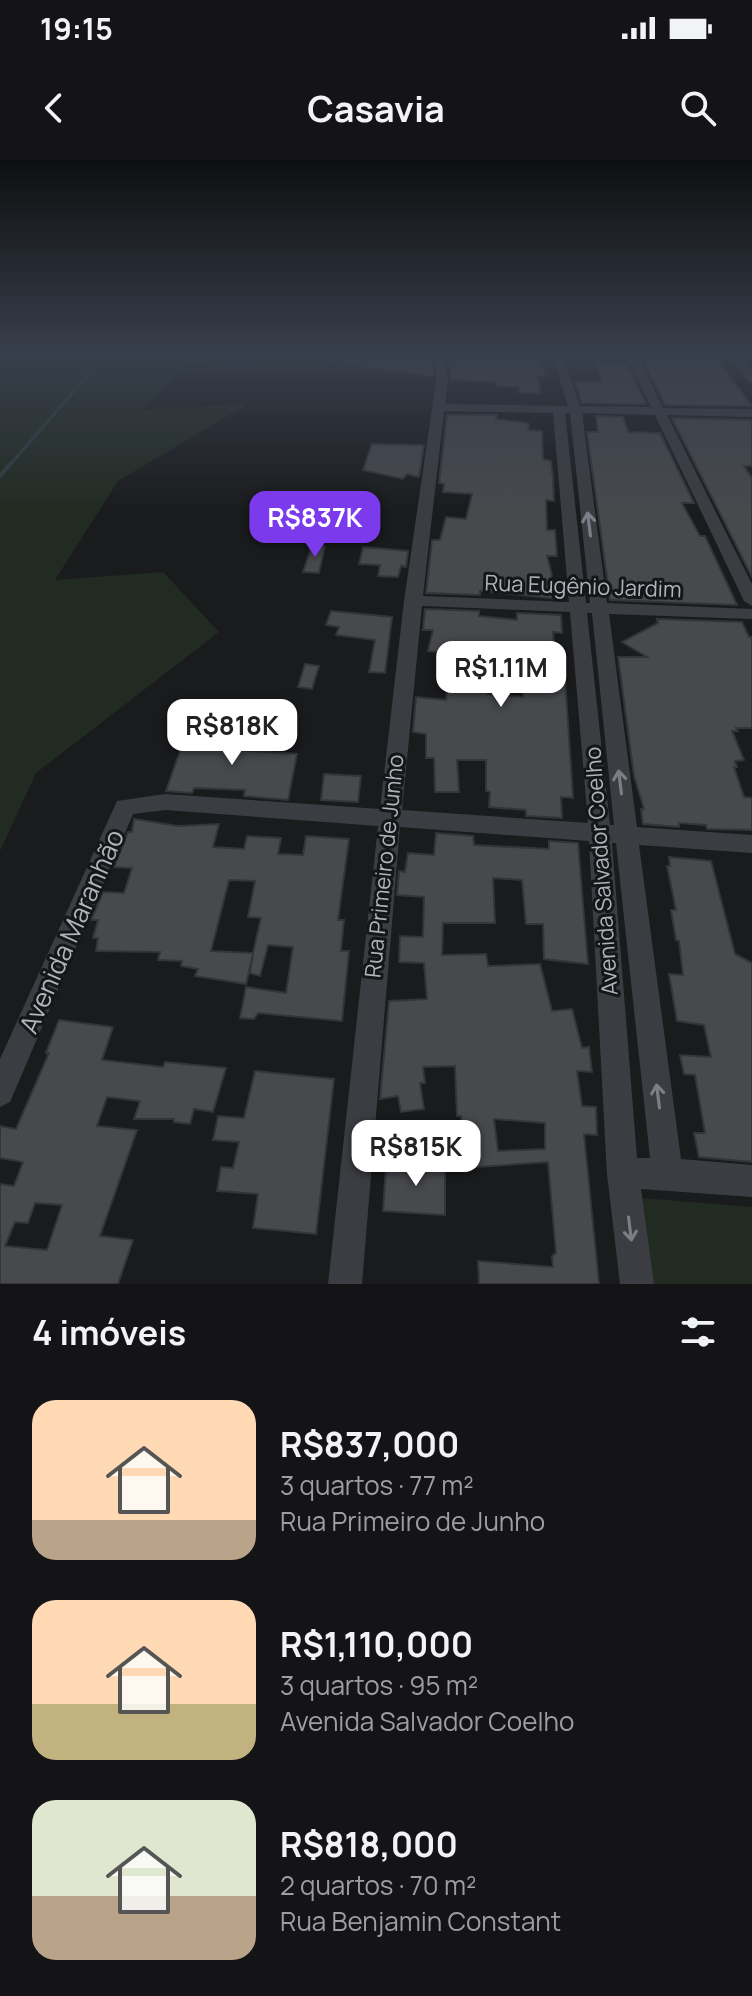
<!DOCTYPE html>
<html lang="pt">
<meta charset="utf-8">
<style>
body{margin:0;font-family:Manrope,sans-serif;background:#1d1d1f;color:#f1f3f6;height:100vh;display:flex;flex-direction:column;font-size:30px;white-space:nowrap}
*{box-sizing:border-box;margin:0}
p{font-size:26px;color:#9d9ea1}
.icon{flex:none;width:44px;height:44px;fill:none;stroke:currentColor;stroke-width:2;stroke-linecap:round;stroke-linejoin:round}
.map{position:relative;height:1124px;overflow:hidden}
.details{display:flex;flex-direction:column;background:#141416;flex:1}
.details>*{flex:none}
.price{position:absolute;translate:-50% -68px;padding:0 18px;border-radius:16px;background:#fff;color:#222;font-size:26px;line-height:52px;filter:drop-shadow(0 2px 4px #0008)}
.price::after{content:'';position:absolute;left:50%;top:48px;width:24px;height:18px;margin-left:-12px;background:inherit;clip-path:polygon(0 0,100% 0,50% 100%)}
.price.active{background:#7c3aed;color:#fff}
ul{padding:0;list-style:none}
li{display:flex;align-items:center;gap:24px;height:200px;padding:0 32px}
li span{display:grid;place-items:center;flex:none;width:224px;height:160px;border-radius:24px;color:#555}
li>.icon{margin-inline-start:auto}
span .icon{width:96px;height:96px;fill:#fffc;stroke-width:1}
li b{font-size:34px}
h2{display:flex;justify-content:space-between;align-items:center;height:96px;padding:0 32px;font-size:34px}
.status{display:flex;justify-content:space-between;align-items:center;height:56px;padding:0 40px;background:#141416;direction:ltr}
.status svg{height:22px;fill:currentColor}
header{display:flex;justify-content:space-between;align-items:center;height:104px;padding:0 32px;background:#141416;font-size:36px;font-weight:700}
.map>svg:first-child{display:block}
.green{fill:#222b22}
.lines{fill:none;stroke-linecap:round;stroke-linejoin:round}
.stream-far1{stroke:#303c41;stroke-width:3}
.stream{stroke:#303c41;stroke-width:4}
.building{fill:#47494d;stroke:#343539;stroke-width:2;fill-rule:evenodd}
.minor{fill:#3b3d42;fill-rule:evenodd}
.oneway{stroke:#7a7e85}
.labels{text-anchor:middle;dominant-baseline:central;stroke-width:6;stroke-linejoin:round;paint-order:stroke}
.street-label{font-size:22px;fill:#adb4bc;stroke:#151618}
.near-street-label{font-size:26px;fill:#adb4bc;stroke:#151618}
</style>
<div class="status"><b>19:15</b><svg viewBox="0 0 49 12"><path d="M0 12V9h3v3zM5 12V6h3v6zM10 12V3h3v9zM15 12V0h3v12zM26 1h20v11H26zM47 4h2v5h-2z"/></svg></div>
<header><svg class="icon" aria-label="back" viewBox="0 0 24 24"><path d="M15 5l-7 7 7 7"/></svg>Casavia<svg class="icon" aria-label="search" viewBox="0 0 24 24"><circle cx="10" cy="10" r="6"/><path d="M15 15l6 6"/></svg></header>
<div class="map">
<svg width="752" height="1124" viewBox="0 0 752 1124">
<rect width="100%" height="100%" fill="#1a1b1d"/>
<!-- green -->
<g class="green">
<path d="M0 194H294L188 203 142 250 248 244 118 321 55 420 163 412 219 472 36 613 0 691Z"/>
<path d="M642 1038 752 1047V1124H651Z"/>
</g>
<g class="lines">
<!-- stream-far1 -->
<path class="stream-far1" d="M9 306 106 194"/>
<!-- stream -->
<path class="stream" d="M0 316 10 304"/>
</g>
<!-- building -->
<g class="building">
<path d="M345 194H432L433 216 345 205Z"/>
<path d="M448 194 539 195 545 215H537L541 233H520L519 227H497L496 222 451 220Z"/>
<path d="M641 195H714L752 246 665 245Z"/>
<path d="M595 202 627 203 646 244 582 243 575 222H602Z"/>
<path d="M447 255H497L496 259 528 263 529 270 542 271 543 299 551 301 553 318 554 341 546 340 547 370H555L557 396H547L552 415 547 424 558 425 559 439 480 431V435L426 433 432 380H440L446 357 466 359 472 334 443 332 444 324 439 323Z"/>
<path d="M596 256 623 257 628 272 660 273 694 343H682L700 376H705L737 445 610 440 587 272H598Z"/>
<path d="M672 258 752 260V306H744L752 318V417Z"/>
<path d="M372 284 424 285 419 317 407 314 403 319 363 310Z"/>
<path d="M312 385 325 386 319 413 303 412Z"/>
<path d="M363 387 408 391 406 407 401 406 398 417 378 416 380 405 359 404Z"/>
<path d="M425 449 479 451V456L517 460V453L561 455 562 473 553 472 555 502 564 503 573 638 561 637 562 658 526 656V650L489 647 490 632 486 631V600H457L459 632H435L434 598H426V574L413 572 416 537 446 540 452 494 428 491 433 470H423ZM489 502 513 504 523 512V537L487 534Z"/>
<path d="M331 451 392 457 385 513 369 512 375 480 336 475 339 467 326 465Z"/>
<path d="M657 459 742 462 749 477H752V568H736L738 571H732L744 600 735 601 737 607H734L744 637 752 638V670L707 669 706 665 679 663V667L643 664 641 649H644L634 616 618 497H647L622 482 658 463Z"/>
<path d="M305 504 319 506 312 529 298 527Z"/>
<path d="M199 567 239 569 233 590 297 594 288 640 244 636 245 630 194 628 192 633 166 631 180 591 192 588Z"/>
<path d="M324 614 361 616 358 642 321 640Z"/>
<path d="M134 659 178 666 219 664 213 687 244 689 247 676 281 678 278 694 303 695 306 676 349 679 338 760H344L341 791H349L342 861 258 853 254 859 240 858 246 827 286 833 293 787 268 785 260 816 250 813 253 794 246 824 195 816 198 809 181 806 182 801 158 800 160 792 96 791 98 778H93L98 760H91L103 732 124 733 132 708 114 707 128 672H132ZM229 720 255 721 248 757 261 758 253 793 211 791Z"/>
<path d="M436 673 473 676 474 685 549 689V681L578 683 588 804 544 799 543 764H526L522 720 493 718 495 763H443L442 795 486 794 488 806 540 804 552 851 572 849 582 888 589 887 592 912 577 911 582 946 596 947 597 975 584 974 599 1124H479L478 1101 553 1107 552 1096 556 1093 548 1002 462 1008 461 956H457L455 906 423 907 425 923H420L424 949 401 952 398 936 380 939 389 841 427 839 424 803 399 802 400 776 423 777 424 737 397 735 399 711 405 712 408 693 434 695ZM494 959 545 963V989L498 991Z"/>
<path d="M669 697 711 701 735 794 752 803V1002L699 997 694 973H705L695 915 684 914 680 895 711 897 704 865 677 861 669 814 683 815 679 781 676 780 671 750H676L667 706H670Z"/>
<path d="M59 860 113 867 102 900 163 907 165 902 226 908 213 952 194 949 190 964 174 962V959H134L140 941 107 937 97 966 137 970 100 1076 133 1080 118 1124H0V1024L14 1026 23 1002 0 998V966L16 969 49 893H46ZM35 1043 62 1045 47 1090 5 1086 15 1062 28 1063Z"/>
<path d="M255 911 334 919 316 1074 253 1068 258 1034 217 1031 221 1007 233 1008 239 982 213 980 218 956 244 958Z"/>
<path d="M416 999H445V1055L383 1051 386 1006 415 1008Z"/>
</g>
<g class="lines">
<!-- minor -->
<g class="minor">
<path d="M329 194H339L335 205 326 203Z"/>
<path d="M435 194H445L448 221 445 244 568 246 552 194H562L580 246 651 247 626 194H637L663 248 752 249V257L667 255 752 424V446L744 441 655 255 582 253 607 443 752 449V459L609 454 637 667 752 675V693L639 685 681 999 752 1005V1037L641 1029 654 1124H620L607 1014 589 681 400 667 362 1124H328L378 666 165 650 133 654 10 942 0 947V899L117 641 165 634 380 649 404 441 436 221ZM444 251 553 253 569 442 423 436ZM565 253H570L590 443H586ZM422 446 570 452 588 663 402 650ZM587 453H592L614 665H610ZM612 683H616L650 998H637Z"/>
<path d="M729 194H740L752 212V223L748 222Z"/>
</g>
</g>
<!-- one-way arrows -->
<defs><path id="oneway-shaft" d="M-6 0H5M1.5-3L5.5 0L1.5 3" fill="none" stroke-width="1.6" stroke-linecap="round" stroke-linejoin="round" transform="scale(2)"/></defs>
<g class="oneway">
<use href="#oneway-shaft" transform="translate(589 364) rotate(-97)"/>
<use href="#oneway-shaft" transform="translate(620 622) rotate(-97)"/>
<use href="#oneway-shaft" transform="translate(658 936) rotate(-97)"/>
<use href="#oneway-shaft" transform="translate(630 1069) rotate(83)"/>
</g>
<!-- sky -->
<linearGradient id="sky" x2="0" y2="1"><stop stop-color="#0e0f10"/><stop offset="0.55" stop-color="#383f4c"/><stop offset="1" stop-color="#383f4c" stop-opacity="0"/></linearGradient>
<rect width="752" height="352" fill="url(#sky)"/>
<g class="labels">
<!-- street labels -->
<g class="street-label">
<text transform="translate(583 426) rotate(2)">Rua Eugênio Jardim</text>
<text transform="translate(384 706) rotate(-84)">Rua Primeiro de Junho</text>
<text transform="translate(601 711) rotate(-94)">Avenida Salvador Coelho</text>
</g>
<!-- near-street labels -->
<g class="near-street-label">
<text transform="translate(71 771) rotate(-66)">Avenida Maranhão</text>
</g>
</g>
</svg>
<b class="price active" style="left:315px;top:399px">R$837K</b>
<b class="price" style="left:501px;top:549px">R$1.11M</b>
<b class="price" style="left:232px;top:607px">R$818K</b>
<b class="price" style="left:416px;top:1028px">R$815K</b>
</div>
<section class="details">
<h2>4 imóveis<svg class="icon" aria-label="filters" viewBox="0 0 24 24"><path d="M4 7h16M4 17h16"/><circle cx="9" cy="7" r="2"/><circle cx="15" cy="17" r="2"/></svg></h2>
<ul>
<li><span style="background:linear-gradient(#ffd9b3 75%,#b9a48a 0)"><svg class="icon" aria-label="home" viewBox="0 0 24 24"><path d="M3 11l9-7 9 7M6 9v11h12V9"/></svg></span><div><b>R$837,000</b><p>3 quartos · 77 m²</p><p>Rua Primeiro de Junho</p></div></li>
<li><span style="background:linear-gradient(#ffd9b3 65%,#c2b280 0)"><svg class="icon" aria-label="home" viewBox="0 0 24 24"><path d="M3 11l9-7 9 7M6 9v11h12V9"/></svg></span><div><b>R$1,110,000</b><p>3 quartos · 95 m²</p><p>Avenida Salvador Coelho</p></div></li>
<li><span style="background:linear-gradient(#dfe7d0 60%,#b9a48a 0)"><svg class="icon" aria-label="home" viewBox="0 0 24 24"><path d="M3 11l9-7 9 7M6 9v11h12V9"/></svg></span><div><b>R$818,000</b><p>2 quartos · 70 m²</p><p>Rua Benjamin Constant</p></div></li>
</ul>
</section>
